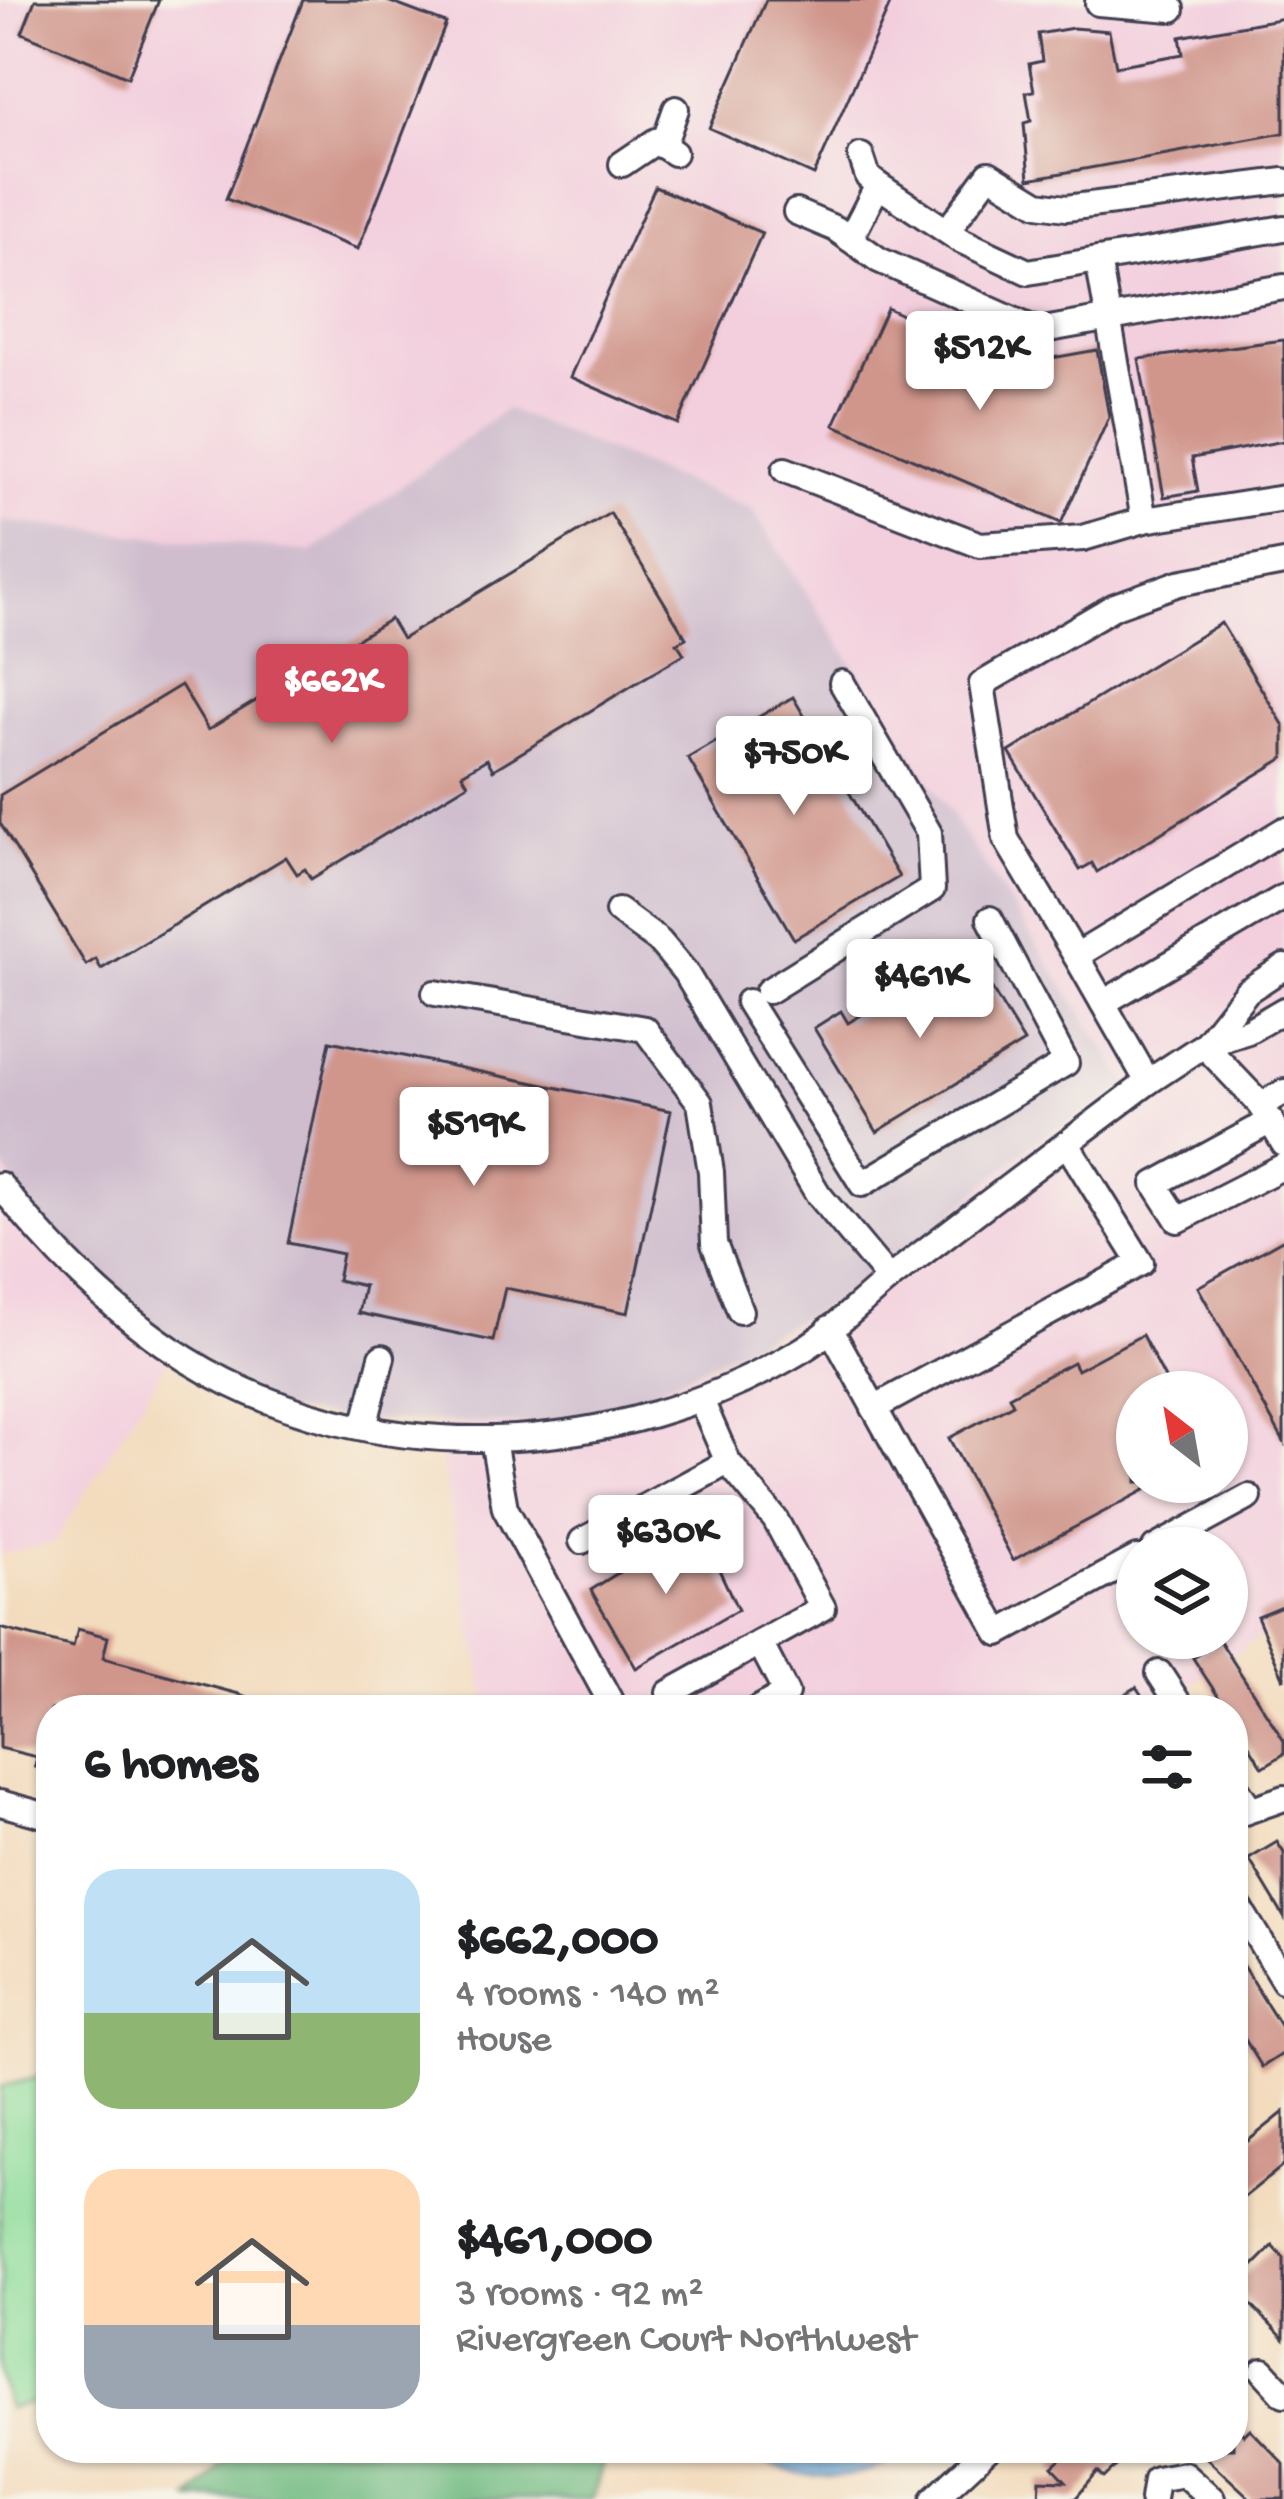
<!DOCTYPE html>
<meta charset="utf-8">
<style>
body{margin:0;font-family:"Gochi Hand",sans-serif;background:#f2f2f2;color:#202124;height:100vh;display:flex;flex-direction:column;font-size:45px;white-space:nowrap}
*{box-sizing:border-box;margin:0}
p{font-size:39px;color:#757577}
.icon{flex:none;width:66px;height:66px;fill:none;stroke:currentColor;stroke-width:2;stroke-linecap:round;stroke-linejoin:round}
.map{position:relative;flex:1;overflow:hidden}
.details{position:absolute;left:36px;top:1695px;width:1212px;height:768px;display:flex;flex-direction:column;background:#fff;border-radius:48px;box-shadow:0 3px 9px #0004}
.details>*{flex:none}
.needle{width:78px;rotate:329deg}
.tools{position:absolute;left:1116px;top:1371px;display:grid;gap:24px}
.tools a{display:grid;place-items:center;width:132px;height:132px;border-radius:50%;background:#fff;box-shadow:0 3px 9px #0004;font-size:60px}
.price{position:absolute;translate:-50% -102px;padding:0 27px;border-radius:12px;background:#fff;color:#222;font-size:39px;line-height:78px;filter:drop-shadow(0 3px 6px #0008)}
.price::after{content:'';position:absolute;left:50%;top:72px;width:36px;height:27px;margin-left:-18px;background:inherit;clip-path:polygon(0 0,100% 0,50% 100%)}
.price.selected{background:#d1495b;color:#fff}
ul{padding:0;list-style:none}
li{display:flex;align-items:center;gap:36px;height:300px;padding:0 48px}
li span{display:grid;place-items:center;flex:none;width:336px;height:240px;border-radius:36px;color:#555}
li>.icon{margin-inline-start:auto}
span .icon{width:144px;height:144px;fill:#fffc;stroke-width:1}
li b{font-size:51px}
h2{display:flex;justify-content:space-between;align-items:center;height:144px;padding:0 48px;font-size:51px}
.map>svg:first-child{display:block}
.built{fill:#f3cfde;fill-rule:evenodd}
.industrial{fill:#cfbdce}
.green{fill:#8fdd9c;stroke:#58806c;stroke-width:3}
.forest{fill:#73bc84;stroke:#4a6f60;stroke-width:3}
.water{fill:#68a8db;stroke:#45658b;stroke-width:3}
.building{fill:#d0968c}
.lines{fill:none;stroke-linecap:round;stroke-linejoin:round}
.minor-casing{stroke:#413e4f;stroke-width:30}
.minor{stroke:#fff;stroke-width:24}
</style>
<div class="map">
<svg width="1284" height="2499" viewBox="0 0 1284 2499">
<rect width="100%" height="100%" fill="#f7f3e8"/>
<filter id="ink" filterUnits="userSpaceOnUse"><feTurbulence type="fractalNoise" baseFrequency=".00833" numOctaves="2"/><feDisplacementMap in="SourceGraphic" scale="24" xChannelSelector="R" yChannelSelector="G"/><feConvolveMatrix kernelMatrix="1 2 1 2 8 2 1 2 1" color-interpolation-filters="sRGB"/></filter>
<filter id="wash" filterUnits="userSpaceOnUse"><feTurbulence type="fractalNoise" baseFrequency=".004" numOctaves="4" result="noise"/><feDisplacementMap in="SourceGraphic" scale="48" xChannelSelector="R" yChannelSelector="G"/><feGaussianBlur stdDeviation="2.7" result="paint"/><feColorMatrix in="noise" values="0 0 0 0 0 0 0 0 0 0 0 0 0 0 0 0 0 1.4 0 .05"/><feComposite in="paint" operator="in"/></filter>
<g filter="url(#wash)">
<rect width="100%" height="100%" fill="#f3dcbe"/>
<!-- built -->
<g class="built">
<path d="M0 0H1284V1620L1153 1710H488L435 1424 583 1426 790 1327 877 1281 1031 1144 1128 1086 506 409 312 552 0 521ZM1137 1392H1227V1482H1137ZM1137 1548H1227V1638H1137Z"/>
<path d="M0 1161 76 1272 175 1349 54 1543 0 1554Z"/>
</g>
<!-- industrial -->
<path class="industrial" d="M506 409 752 510 1129 1085 1031 1144 877 1281 583 1426 350 1420 270 1409 76 1272 0 1161V521L312 552Z"/>
<!-- green -->
<path class="green" d="M51 2074V2398L8 2409 0 2374V2087Z"/>
<!-- forest -->
<path class="forest" d="M239 2448H607L593 2499H190Z"/>
<!-- water -->
<path class="water" d="M742 2448H910C859 2489 794 2484 742 2448Z"/>
<g id="blocks">
<!-- building -->
<g class="building">
<path d="M35 0H159L128 77 22 33Z"/>
<path d="M303 0H385L446 23 358 249 226 199Z"/>
<path d="M766 0H892L814 175 709 128Z"/>
<path d="M1284 18V133L1029 179 1024 123 1031 121 1026 92 1034 91 1029 64 1042 61 1038 34 1073 28 1109 31 1116 66 1183 54 1180 37Z"/>
<path d="M655 187 762 233 678 424 570 377Z"/>
<path d="M887 308 1013 365 1097 350 1109 417 1061 523 834 425Z"/>
<path d="M1284 340V441L1192 458 1198 491 1164 497 1139 359Z"/>
<path d="M610 513 686 638 677 643 684 654 493 770 487 759 462 774 468 784 311 879 305 869 297 874 286 857 101 969 96 959 86 965 0 823V795L181 685 208 730 390 619 402 639Z"/>
<path d="M1221 623 1284 726V758L1097 872 1092 863 1080 870 1009 752Z"/>
<path d="M793 697 899 877 794 939 688 758Z"/>
<path d="M968 950 1024 1042 877 1132 814 1028 841 1011 848 1023Z"/>
<path d="M330 1041 671 1111 628 1313 505 1288 493 1341 358 1313 364 1286 337 1280 342 1254 288 1243Z"/>
<path d="M1284 1239V1442L1198 1287Z"/>
<path d="M1142 1335 1172 1392H1137V1482H1160L1013 1560 949 1438 1013 1404 1009 1396 1073 1362 1077 1370Z"/>
<path d="M697 1523 738 1610 636 1668 591 1590Z"/>
<path d="M1284 1605V1680L1257 1616Z"/>
<path d="M0 1628 73 1647 78 1629 108 1637 103 1658 239 1694 268 1705 267 1710H51V1771L35 1767 37 1757 0 1748Z"/>
<path d="M1220 1641 1284 1741V1754L1263 1767 1233 1720V1710H1227L1193 1658Z"/>
<path d="M1136 1687 1152 1710H1101Z"/>
<path d="M1277 1842 1284 1853V1917L1249 1859Z"/>
<path d="M1233 1950 1284 2032V2053L1262 2067 1233 2020Z"/>
<path d="M1284 2112V2165L1233 2206V2153Z"/>
<path d="M1273 2246 1284 2258V2339L1233 2286Z"/>
<path d="M1233 2424 1244 2435 1250 2429 1284 2464V2499H1251L1196 2448H1233Z"/>
<path d="M1074 2448H1135L1104 2478 1098 2472 1075 2499H1039L1040 2480 1066 2481 1053 2467Z"/>
</g>
</g>
</g>
<g filter="url(#ink)">
<use href="#blocks" fill-opacity="0" stroke="#413e4f" stroke-width="3"/>
<g class="lines">
<!-- minor casing -->
<g class="minor-casing">
<g id="minor">
<path d="M1098 3 1172 9"/>
<path d="M663 146 676 109"/>
<path d="M622 164 656 141 674 153"/>
<path d="M878 185 960 240 1028 272 1284 228"/>
<path d="M796 212 836 229 879 260 1038 331 1284 287"/>
<path d="M947 231 989 174 1038 204 1066 208 1284 181"/>
<path d="M850 239 878 185 868 177 861 156"/>
<path d="M1098 260 1144 520"/>
<path d="M785 470 980 545 1083 538 1144 520 1284 498"/>
<path d="M618 911 659 941 685 972 818 1194 889 1279"/>
<path d="M1076 956 1006 839 982 684 1115 606 1179 583 1284 563"/>
<path d="M768 991 932 889 929 833 842 683"/>
<path d="M435 993 645 1029 700 1103 711 1172 714 1244 740 1311"/>
<path d="M748 1002 862 1184 1066 1063 990 919"/>
<path d="M1103 1003 1284 897"/>
<path d="M1206 1043 1247 991 1284 967"/>
<path d="M1204 1045 1261 1105 1284 1144"/>
<path d="M1148 1082 1076 956 1284 830"/>
<path d="M1261 1105 1284 1092"/>
<path d="M1271 1121 1155 1184 1178 1220 1284 1166"/>
<path d="M0 1185C53 1252 113 1313 186 1359 370 1474 619 1460 802 1350 835 1330 863 1299 894 1275 978 1210 1063 1146 1148 1082L1204 1045 1248 1031 1284 1010"/>
<path d="M830 1328 999 1633 1137 1558"/>
<path d="M874 1408 1141 1263 1067 1144"/>
<path d="M364 1427 382 1357"/>
<path d="M493 1440 505 1508 615 1710"/>
<path d="M582 1541 728 1462 701 1400"/>
<path d="M1155 1548 1249 1497"/>
<path d="M1159 1673 1183 1710"/>
<path d="M679 1710 669 1693 823 1608 775 1519 728 1462"/>
<path d="M756 1710 786 1693 760 1643"/>
<path d="M1233 1783 1249 1807"/>
<path d="M0 1803 51 1817"/>
<path d="M1233 1816 1284 1798"/>
<path d="M1233 1897 1284 1981"/>
<path d="M1263 2371 1284 2394"/>
<path d="M934 2499 989 2448"/>
<path d="M1153 2499 1156 2479 1184 2474 1212 2499"/>
</g>
</g>
<!-- minor -->
<use href="#minor" class="minor"/>
</g>
</g>
</svg>
<div class="tools">
<a><svg class="needle" viewBox="-14 -14 28 28"><path d="M0-13l5 13h-10z" fill="#e53935"/><path d="M0 13l5-13h-10z" fill="#757577"/></svg></a>
<a><svg class="icon" aria-label="layers" viewBox="0 0 24 24"><path d="M12 4l9 5-9 5-9-5zM3 14l9 5 9-5"/></svg></a>
</div>
<b class="price" style="left:980px;top:413px">$512K</b>
<b class="price selected" style="left:332px;top:746px">$662K</b>
<b class="price" style="left:794px;top:818px">$750K</b>
<b class="price" style="left:920px;top:1041px">$461K</b>
<b class="price" style="left:474px;top:1189px">$519K</b>
<b class="price" style="left:666px;top:1597px">$630K</b>
<section class="details">
<h2>6 homes<svg class="icon" aria-label="filters" viewBox="0 0 24 24"><path d="M4 7h16M4 17h16"/><circle cx="9" cy="7" r="2"/><circle cx="15" cy="17" r="2"/></svg></h2>
<ul>
<li><span style="background:linear-gradient(#bfe0f5 60%,#8fb573 0)"><svg class="icon" aria-label="home" viewBox="0 0 24 24"><path d="M3 11l9-7 9 7M6 9v11h12V9"/></svg></span><div><b>$662,000</b><p>4 rooms · 140 m²</p><p>House</p></div></li>
<li><span style="background:linear-gradient(#ffd9b3 65%,#9aa5b1 0)"><svg class="icon" aria-label="home" viewBox="0 0 24 24"><path d="M3 11l9-7 9 7M6 9v11h12V9"/></svg></span><div><b>$461,000</b><p>3 rooms · 92 m²</p><p>Rivergreen Court Northwest</p></div></li>
</ul>
</section>
</div>
